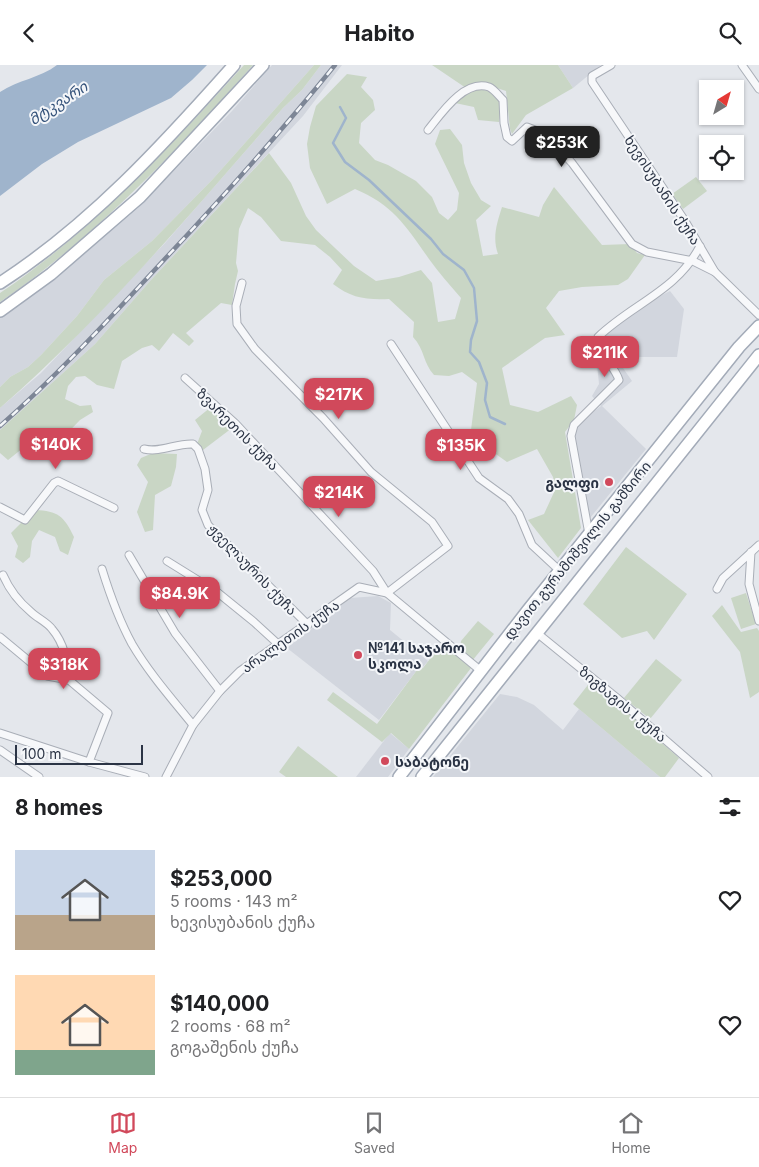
<!DOCTYPE html>
<meta charset="utf-8">
<style>
body{margin:0;font-family:Inter,"Noto Sans Georgian",sans-serif;background:#f6f6f6;color:#202124;height:100vh;display:flex;flex-direction:column;font-size:19px;white-space:nowrap}
*{box-sizing:border-box;margin:0}
p{font-size:16px;color:#757577}
.icon{flex:none;width:28px;height:28px;fill:none;stroke:currentColor;stroke-width:2;stroke-linecap:round;stroke-linejoin:round}
.map{position:relative;height:712px;overflow:hidden}
.panel{display:flex;flex-direction:column;background:#fff;flex:1}
.panel>*{flex:none}
.needle{width:32px;rotate:37deg}
.buttons{position:absolute;left:699px;top:15px;display:grid;gap:10px}
.buttons a{display:grid;place-items:center;width:45px;height:45px;border-radius:0px;background:#fff;box-shadow:0 1px 4px #0004;font-size:25px}
.scale{position:absolute;left:15px;bottom:12px;width:128px;box-sizing:border-box;padding-left:5px;border:2px solid #2b3445;border-top:0;font-size:14px;line-height:18px;white-space:nowrap;color:#2b3445;-webkit-text-stroke:4px #f4f6f9;paint-order:stroke}
.price{position:absolute;translate:-50% -42px;padding:0 11px;border-radius:10px;background:#d1495b;color:#fff;font-size:16px;line-height:32px;filter:drop-shadow(0 1px 2px #0008)}
.price::after{content:'';position:absolute;left:50%;top:30px;width:15px;height:11px;margin-left:-8px;background:inherit;clip-path:polygon(0 0,100% 0,50% 100%)}
.price.active{background:#222;color:#fff}
ul{padding:0;list-style:none}
li{display:flex;align-items:center;gap:15px;height:125px;padding:0 15px}
li span{display:grid;place-items:center;flex:none;width:140px;height:100px;border-radius:0px;color:#555}
li>.icon{margin-inline-start:auto}
span .icon{width:60px;height:60px;fill:#fffc;stroke-width:1}
li b{font-size:21px}
h2{display:flex;justify-content:space-between;align-items:center;height:60px;padding:0 15px;font-size:21px}
header{display:flex;justify-content:space-between;align-items:center;height:65px;padding:0 15px;background:#fff;font-size:22px;font-weight:700}
.tabs{display:flex;justify-content:space-around;align-items:center;height:70px;border-top:1px solid #e0e0e0;background:#fff;font-size:14px;color:#757577}
.tabs a{display:grid;justify-items:center;gap:2px}
.tabs .active{color:#d1495b}
.map>svg:first-child{display:block}
.built{fill:#d2d6de}
.green{fill:#c9d6c5}
.water{fill:#9fb4cc}
.lines{fill:none;stroke-linecap:round;stroke-linejoin:round}
.stream{stroke:#9fb4cc;stroke-width:2.5}
.street-casing{stroke:#a9aeb7;stroke-width:9}
.primary-casing{stroke:#a3abb8;stroke-width:14}
.street{stroke:#f7f8fa;stroke-width:7}
.primary{stroke:#fff;stroke-width:11}
.rail-casing{stroke:#7d8696;stroke-width:4.5}
.rail{stroke:#f4f6f9;stroke-width:2.5;stroke-dasharray:8;stroke-linecap:butt}
.poi-dot{fill:#d1495b;stroke:#f4f6f9;stroke-width:2}
.labels{text-anchor:middle;dominant-baseline:central;stroke-width:4;stroke-linejoin:round;paint-order:stroke}
.street-label{font-size:14px;fill:#2b3445;stroke:#f4f6f9}
.poi-label{font-size:14px;font-weight:bold;fill:#2b3445;stroke:#f4f6f9;text-anchor:start}
.water-label{font-size:15px;font-style:italic;fill:#34527a;stroke:#f4f6f9}
</style>
<header><svg class="icon" aria-label="back" viewBox="0 0 24 24"><path d="M15 5l-7 7 7 7"/></svg>Habito<svg class="icon" aria-label="search" viewBox="0 0 24 24"><circle cx="10" cy="10" r="6"/><path d="M15 15l6 6"/></svg></header>
<div class="map">
<svg width="759" height="712" viewBox="0 0 759 712">
<rect width="100%" height="100%" fill="#e4e7ec"/>
<!-- built -->
<g class="built">
<path d="M272 0H314L212 115 152 176 104 215 77 251 41 290 28 302 10 312 0 322V250L75 197 137 144 232 46Z"/>
<path d="M321 0H342L303 51 151 215 95 279 0 365V343L41 308 165 178 283 43 302 25Z"/>
<path d="M558 0H601L573 23Z"/>
<path d="M670 226 684 244 677 292H638L623 303 632 316 602 341 646 384 590 453 573 379 578 358 601 341 592 331 599 319 597 299 599 273 648 237Z"/>
<path d="M378 531 391 538 390 565 428 596 422 603 420 601 379 655 287 583 350 533Z"/>
<path d="M500 629 517 632 534 640 563 665 579 644 660 712H433Z"/>
<path d="M390 668 409 684 388 712H356Z"/>
</g>
<!-- green -->
<g class="green">
<path d="M244 0H253C176 87 96 171 0 237V228C94 165 169 83 244 0Z"/>
<path d="M314 0H321L302 25 283 43C193 146 103 253 0 343V322L10 312 28 302 41 290 77 251 104 215 152 176 212 115Z"/>
<path d="M432 0H558L573 23 526 50 512 69 510 64 506 26 481 18 466 23Z"/>
<path d="M347 9 367 12 361 22 373 35 375 45 361 58 359 78 375 95 388 100 416 116 432 132 439 148 448 155 457 145 459 128 435 79 440 65 450 64 462 80 464 98 471 118 481 135 491 141 476 155 483 191 498 189C492 172 497 158 502 142L539 152 543 140 554 122 602 180 630 179 637 188 645 190 628 214 618 220 582 222 559 226 546 243 565 270 545 273 502 303 510 340 538 347 571 331 577 340 574 355 565 367 581 463 558 493 528 455 544 449 556 423 553 412 537 384 507 397 486 382 475 379 471 365 477 318 462 307 449 311 434 310C423 298 425 285 413 272L414 257 389 234C366 235 351 233 333 219L342 205 330 192 315 180 281 176 261 152 248 143 239 164 236 198 238 206 235 219 232 240 221 238 186 268 194 276 189 281 173 268 159 286 152 280 142 283 122 296 114 324 97 320 85 311 76 312 68 321 65 334 80 341 91 340 93 347 80 355 54 382 30 373 23 383 8 395 0 388V365L95 279 151 215 269 88 291 118 306 151 316 165 354 201 376 216 399 212 421 205 432 218 438 257 455 254 461 233C450 220 439 208 429 194 406 161 393 140 355 124L327 139 310 103 307 79 310 62 316 41Z"/>
<path d="M480 24 491 27 501 37 499 57 478 55 474 42 455 38 467 28Z"/>
<path d="M696 112 707 126 683 144 672 129Z"/>
<path d="M211 342 232 363 203 385 197 379 202 366 195 355Z"/>
<path d="M153 388 177 389 176 402 171 421 155 430 153 465 145 467 137 447 148 417 137 400 141 393Z"/>
<path d="M35 445C58 446 64 451 74 472L68 490 60 486 55 472 39 465 32 476 30 492 23 498 15 492 18 481 11 468 21 458 27 456Z"/>
<path d="M626 482 687 529 654 575 647 566 622 573 583 539Z"/>
<path d="M746 528 756 559 741 564 731 533Z"/>
<path d="M722 540 741 567 757 563 759 566V627L750 633 740 587 712 551Z"/>
<path d="M478 556 494 569 472 596 460 585 461 576Z"/>
<path d="M442 578 471 603 409 684 391 668 382 677 327 635 333 627 377 659 420 601 423 603Z"/>
<path d="M656 594 682 615 650 654 624 633Z"/>
<path d="M591 616 679 693 665 712H660L573 639Z"/>
<path d="M298 681 338 712H286L279 707Z"/>
</g>
<!-- water -->
<path class="water" d="M57 0H207L192 15 171 33 78 77 42 99 0 131V27C18 15 40 13 57 0Z"/>
<g class="lines">
<!-- stream -->
<path class="stream" d="M340 42 346 53 333 78 345 97 369 115 431 174 443 189 464 205 474 223 477 256 471 275 470 287 479 297 487 318 485 335 490 352 505 359"/>
<!-- street casing -->
<g class="street-casing">
<g id="street">
<path d="M611 0 592 11V17L685 156 715 207 759 250"/>
<path d="M742 0 759 24"/>
<path d="M428 65C441 49 464 14 489 22 494 24 499 31 503 35L504 58 507 72 512 76 527 62 545 69 572 98 632 179 647 187 693 196 715 207"/>
<path d="M391 279 479 413 508 434 519 449 532 480 560 506"/>
<path d="M185 313 235 358 373 506 387 528 481 606"/>
<path d="M144 384C161 388 176 378 193 379L198 384 205 404 208 425 202 445 208 460 308 560"/>
<path d="M0 442 25 455 54 418 58 416 114 443"/>
<path d="M589 469 571 371 574 360 619 315C614 300 597 287 598 272 632 239 677 226 700 181"/>
<path d="M751 487 749 519 759 556"/>
<path d="M129 490 175 568 220 626"/>
<path d="M167 496 217 527 254 557 278 579"/>
<path d="M102 504C110 530 119 555 132 579 149 608 172 634 193 660"/>
<path d="M3 510C9 524 19 537 31 547 37 553 47 557 52 564 65 579 67 597 69 615"/>
<path d="M717 524 723 513 759 480"/>
<path d="M537 568 617 633 708 712"/>
<path d="M0 572 47 611 69 615 108 648 89 697"/>
<path d="M0 668 89 697 145 712"/>
<path d="M0 685 39 712"/>
<path d="M166 712 193 660 220 626 240 606 359 522 387 528 448 481 432 457 371 407 323 353 255 284 237 259 236 241 242 218"/>
</g>
</g>
<!-- primary casing -->
<g class="primary-casing">
<g id="primary">
<path d="M0 218C90 160 163 80 234 0"/>
<path d="M0 246 51 209 140 132 263 0"/>
<path d="M399 712 528 545 739 282 759 261"/>
<path d="M422 712 759 290"/>
</g>
</g>
<!-- street -->
<use href="#street" class="street"/>
<!-- primary -->
<use href="#primary" class="primary"/>
<!-- rail casing -->
<g class="rail-casing">
<path id="rail" d="M0 361C58 310 110 253 162 197 222 133 280 68 335 0"/>
</g>
<!-- rail -->
<use href="#rail" class="rail"/>
</g>
<!-- markers -->
<g class="poi-dot">
<circle cx="609" cy="417" r="5"/>
<circle cx="358" cy="590" r="5"/>
<circle cx="385" cy="696" r="5"/>
</g>
<g class="labels">
<!-- street labels -->
<g class="street-label">
<text transform="translate(663 125) rotate(57)">ხევისუბანის ქუჩა</text>
<text transform="translate(238 364) rotate(45)">ზვარეთის ქუჩა</text>
<text transform="translate(577 485) rotate(-51)">დავით გურამიშვილის გამზირი</text>
<text transform="translate(253 504) rotate(46)">ჟველაურის ქუჩა</text>
<text transform="translate(290 571) rotate(-35)">არალეთის ქუჩა</text>
<text transform="translate(623 639) rotate(40)">ზიგზაგის I ქუჩა</text>
</g>
<!-- poi labels -->
<g class="poi-label">
<text x="599" y="417" text-anchor="end">გალფი</text>
<text x="368" y="582">№141 საჯარო<tspan x="368" dy="16">სკოლა</tspan></text>
<text x="395" y="696">საბატონე</text>
</g>
<!-- water labels -->
<g class="water-label">
<text transform="translate(58 38) rotate(-33)">მტკვარი</text>
</g>
</g>
</svg>
<div class="buttons">
<a><svg class="needle" viewBox="-14 -14 28 28"><path d="M0-13l5 13h-10z" fill="#e53935"/><path d="M0 13l5-13h-10z" fill="#757577"/></svg></a>
<a><svg class="icon" aria-label="locate" viewBox="0 0 24 24"><circle cx="12" cy="12" r="6"/><path d="M12 2v4M12 18v4M2 12h4M18 12h4"/></svg></a>
</div>
<div class="scale">100 m</div>
<b class="price active" style="left:562px;top:103px">$253K</b>
<b class="price" style="left:605px;top:313px">$211K</b>
<b class="price" style="left:339px;top:355px">$217K</b>
<b class="price" style="left:56px;top:405px">$140K</b>
<b class="price" style="left:461px;top:406px">$135K</b>
<b class="price" style="left:339px;top:453px">$214K</b>
<b class="price" style="left:180px;top:554px">$84.9K</b>
<b class="price" style="left:64px;top:625px">$318K</b>
</div>
<section class="panel">
<h2>8 homes<svg class="icon" aria-label="filters" viewBox="0 0 24 24"><path d="M4 7h16M4 17h16"/><circle cx="9" cy="7" r="2"/><circle cx="15" cy="17" r="2"/></svg></h2>
<ul>
<li><span style="background:linear-gradient(#c9d6e8 65%,#b9a48a 0)"><svg class="icon" aria-label="home" viewBox="0 0 24 24"><path d="M3 11l9-7 9 7M6 9v11h12V9"/></svg></span><div><b>$253,000</b><p>5 rooms · 143 m²</p><p>ხევისუბანის ქუჩა</p></div><svg class="icon" aria-label="heart" viewBox="0 0 24 24"><path d="M12 20l-8-8c-3-5 5-10 8-4 3-6 11-1 8 4z"/></svg></li>
<li><span style="background:linear-gradient(#ffd9b3 75%,#7fa58c 0)"><svg class="icon" aria-label="home" viewBox="0 0 24 24"><path d="M3 11l9-7 9 7M6 9v11h12V9"/></svg></span><div><b>$140,000</b><p>2 rooms · 68 m²</p><p>გოგაშენის ქუჩა</p></div><svg class="icon" aria-label="heart" viewBox="0 0 24 24"><path d="M12 20l-8-8c-3-5 5-10 8-4 3-6 11-1 8 4z"/></svg></li>
</ul>
</section>
<nav class="tabs">
<a class="active"><svg class="icon" aria-label="map" viewBox="0 0 24 24"><path d="M3 6l6-2 6 2 6-2v14l-6 2-6-2-6 2zM9 4v14M15 6v14"/></svg>Map</a>
<a><svg class="icon" aria-label="saved" viewBox="0 0 24 24"><path d="M7 4h10v16l-5-4-5 4z"/></svg>Saved</a>
<a><svg class="icon" aria-label="home" viewBox="0 0 24 24"><path d="M3 11l9-7 9 7M6 9v11h12V9"/></svg>Home</a>
</nav>
